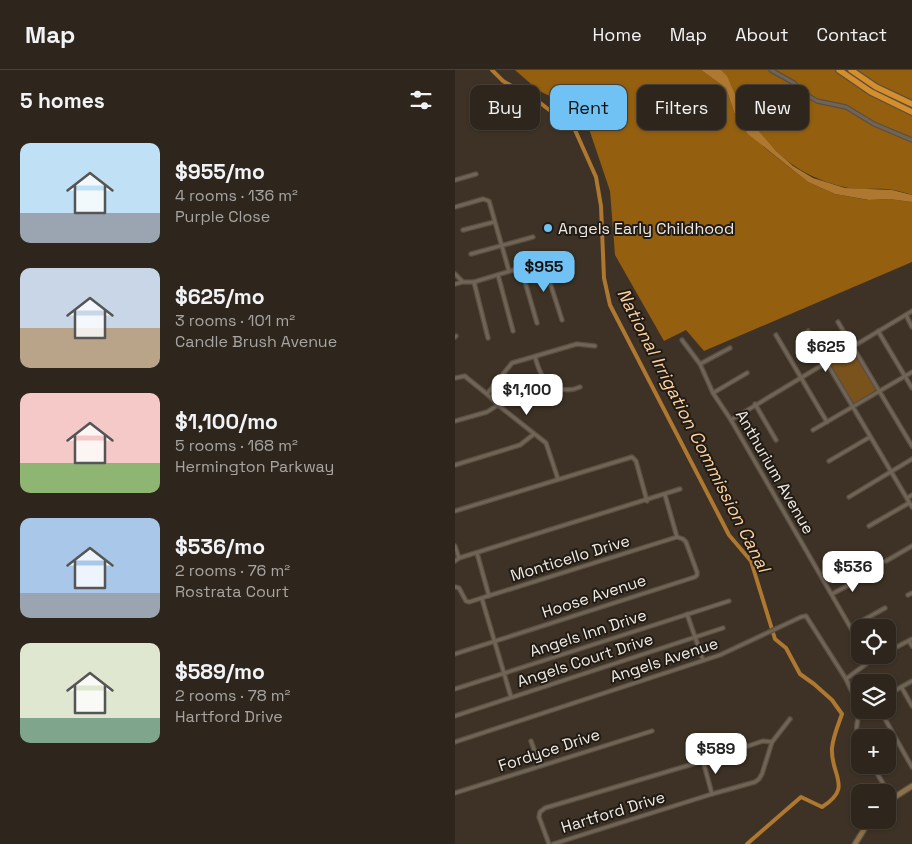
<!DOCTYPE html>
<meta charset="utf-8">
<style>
body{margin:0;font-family:"Space Grotesk",sans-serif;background:#3a3229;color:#f1f3f6;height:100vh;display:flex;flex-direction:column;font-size:19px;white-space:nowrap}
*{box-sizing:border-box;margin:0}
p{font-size:16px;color:#a7a5a3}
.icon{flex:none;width:28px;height:28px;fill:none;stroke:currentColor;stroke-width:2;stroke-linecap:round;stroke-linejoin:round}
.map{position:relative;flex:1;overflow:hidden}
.drawer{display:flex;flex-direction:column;background:#2e261c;width:455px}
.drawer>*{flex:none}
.banner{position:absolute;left:15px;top:15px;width:366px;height:45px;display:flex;gap:10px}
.tools{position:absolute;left:396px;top:549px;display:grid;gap:10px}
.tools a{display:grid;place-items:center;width:45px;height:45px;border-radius:10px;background:#2e261c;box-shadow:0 1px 4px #0004,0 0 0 1px #49433b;font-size:25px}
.price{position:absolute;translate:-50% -42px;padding:0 11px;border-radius:10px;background:#fff;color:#222;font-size:16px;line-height:32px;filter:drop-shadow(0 1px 2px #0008)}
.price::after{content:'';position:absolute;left:50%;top:30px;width:15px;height:11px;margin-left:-8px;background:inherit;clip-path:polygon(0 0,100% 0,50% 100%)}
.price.current{background:#70c2f4;color:#111}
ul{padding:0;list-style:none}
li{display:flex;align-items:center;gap:15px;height:125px;padding:0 20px}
li span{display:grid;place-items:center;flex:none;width:140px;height:100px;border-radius:10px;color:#555}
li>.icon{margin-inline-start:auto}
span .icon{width:60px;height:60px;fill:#fffc;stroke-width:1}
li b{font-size:21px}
h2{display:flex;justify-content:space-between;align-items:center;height:60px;padding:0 20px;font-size:21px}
.pill{padding:0 18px;border-radius:10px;background:#2e261c;box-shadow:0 1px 4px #0004,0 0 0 1px #49433b;font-size:18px;line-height:45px}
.pill.current{background:#70c2f4;color:#111}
header{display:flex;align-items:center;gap:30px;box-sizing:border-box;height:70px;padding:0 25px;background:#2e261c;border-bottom:1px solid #49433b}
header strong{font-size:24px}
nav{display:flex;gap:28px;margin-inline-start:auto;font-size:18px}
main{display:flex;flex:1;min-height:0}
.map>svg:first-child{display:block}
.green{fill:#7a521c}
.forest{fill:#945f0f}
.water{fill:#ae7830}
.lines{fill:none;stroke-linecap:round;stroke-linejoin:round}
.canal{stroke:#ae7830;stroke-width:4}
.street-casing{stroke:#594f44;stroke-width:5.5}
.secondary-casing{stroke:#594f44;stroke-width:7}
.highway-casing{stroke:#594f44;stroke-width:8}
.street{stroke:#706455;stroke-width:3}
.secondary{stroke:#8e7148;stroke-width:4.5}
.highway{stroke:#d58e29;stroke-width:5.5}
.poi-dot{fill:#70c2f4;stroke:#201b15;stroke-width:2}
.labels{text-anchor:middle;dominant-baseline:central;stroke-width:4;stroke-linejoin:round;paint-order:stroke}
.poi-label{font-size:16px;fill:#f1eae2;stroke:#201b15;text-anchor:start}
.street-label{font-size:16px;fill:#f1eae2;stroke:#201b15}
.water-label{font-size:18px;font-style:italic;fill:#fed09d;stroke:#201b15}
</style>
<header>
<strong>Map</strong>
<nav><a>Home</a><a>Map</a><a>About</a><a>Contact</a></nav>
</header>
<main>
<section class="drawer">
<h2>5 homes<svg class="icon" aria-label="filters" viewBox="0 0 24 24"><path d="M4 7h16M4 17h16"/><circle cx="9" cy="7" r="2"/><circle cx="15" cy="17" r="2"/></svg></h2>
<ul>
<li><span style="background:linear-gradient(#bfe0f5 70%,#9aa5b1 0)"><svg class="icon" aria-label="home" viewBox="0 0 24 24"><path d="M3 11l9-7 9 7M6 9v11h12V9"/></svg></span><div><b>$955/mo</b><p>4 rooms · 136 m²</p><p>Purple Close</p></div></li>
<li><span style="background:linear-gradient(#c9d6e8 60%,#b9a48a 0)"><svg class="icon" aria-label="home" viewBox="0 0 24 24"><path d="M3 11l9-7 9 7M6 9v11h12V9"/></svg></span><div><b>$625/mo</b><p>3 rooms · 101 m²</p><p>Candle Brush Avenue</p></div></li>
<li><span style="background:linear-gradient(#f6c9c9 70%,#8fb573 0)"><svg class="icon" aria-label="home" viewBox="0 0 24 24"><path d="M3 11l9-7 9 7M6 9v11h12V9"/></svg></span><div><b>$1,100/mo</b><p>5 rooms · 168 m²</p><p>Hermington Parkway</p></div></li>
<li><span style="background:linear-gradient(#a9c7e8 75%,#9aa5b1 0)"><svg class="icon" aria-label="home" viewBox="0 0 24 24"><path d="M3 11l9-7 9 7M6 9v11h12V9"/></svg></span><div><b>$536/mo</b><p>2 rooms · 76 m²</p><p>Rostrata Court</p></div></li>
<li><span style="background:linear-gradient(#dfe7d0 75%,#7fa58c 0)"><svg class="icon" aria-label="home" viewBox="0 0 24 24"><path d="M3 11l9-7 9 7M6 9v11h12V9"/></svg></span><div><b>$589/mo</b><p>2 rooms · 78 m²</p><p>Hartford Drive</p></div></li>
</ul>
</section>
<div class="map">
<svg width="457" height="774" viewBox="0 0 457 774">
<rect width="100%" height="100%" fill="#3d3225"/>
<!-- green -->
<path class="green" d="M396 276 421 320 398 335 372 291Z"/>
<!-- forest -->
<g class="forest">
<path d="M60 0H246L271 18 281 48 310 78 353 112 380 124 413 130 434 129 457 132V192L249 281 231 260 209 271 160 185 155 121 128 41 84 21Z"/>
<path d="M266 0H457V125C451 123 445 121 438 120 422 117 405 121 389 117 323 102 296 56 266 0Z"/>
</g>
<!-- water -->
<path class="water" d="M246 0H266L272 6 284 34 294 50 321 81 338 96 358 108 390 118 437 120 457 125V132L434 129 414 130 380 124 353 112 293 64 281 48 271 18Z"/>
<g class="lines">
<!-- canal -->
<path class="canal" d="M37 0 48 11 84 32 120 60 141 107 146 136 149 208 155 235 274 465 296 491 320 569 331 578 345 604 359 614 377 630 387 644C383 655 378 667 377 678 375 705 399 717 367 737L346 727 292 774"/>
<!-- street casing -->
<g class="street-casing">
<g id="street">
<path d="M316 0 339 13 347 22 362 31 391 37 419 54 457 70"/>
<path d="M0 110 21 104"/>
<path d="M0 137 28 129 34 131 54 201"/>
<path d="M8 160 39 152"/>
<path d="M16 184 78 167"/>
<path d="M66 198 82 253"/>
<path d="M0 204 8 212H19L88 191 107 250"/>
<path d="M43 205 58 261"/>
<path d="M19 212 33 268"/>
<path d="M0 214 7 212"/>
<path d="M451 245 457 257"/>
<path d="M383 252 457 376"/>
<path d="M353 261 457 437"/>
<path d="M423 261 457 318"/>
<path d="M321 265 372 352"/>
<path d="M0 267 1 266"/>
<path d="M227 270 245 294 258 323 276 350 405 574"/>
<path d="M80 287C82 294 84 301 88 307 96 319 112 323 125 317"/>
<path d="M245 294 275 278"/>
<path d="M0 308 10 306 12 308 32 324 43 335 91 373 103 409"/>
<path d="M258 323 292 303"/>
<path d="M32 324 57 293 122 274 140 276"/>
<path d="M300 334 321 370"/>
<path d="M276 350 457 241"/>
<path d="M0 351 32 342 43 335"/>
<path d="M358 360 457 302"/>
<path d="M374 391 415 367"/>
<path d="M0 395 65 375 79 364"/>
<path d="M210 425 222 467"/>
<path d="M394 427 457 389"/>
<path d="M452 428 457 425"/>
<path d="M0 441 177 387 181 391 192 431"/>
<path d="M414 456 454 433"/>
<path d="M0 476 4 488"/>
<path d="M22 483 34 526"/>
<path d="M0 491 4 488 225 419"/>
<path d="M431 491 457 476"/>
<path d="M0 517 4 518 11 531 14 532 222 467"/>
<path d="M377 524 411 506"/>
<path d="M453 525 457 523"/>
<path d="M27 529 56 627"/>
<path d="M232 544 248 590"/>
<path d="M396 557 430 538"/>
<path d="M454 571 457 576"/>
<path d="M432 582 457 569"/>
<path d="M0 584 240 507 242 505V502L231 472 228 469 222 467"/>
<path d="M412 585 415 591"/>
<path d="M391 609 415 591 428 585"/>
<path d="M447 618 457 636"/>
<path d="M0 619 274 531"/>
<path d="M432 625 457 611"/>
<path d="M405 640C402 652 399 663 405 674"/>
<path d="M425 640 457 697"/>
<path d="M0 646 268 558"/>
<path d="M76 671 85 696"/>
<path d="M0 672 265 585 346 547 351 546 391 609 405 639"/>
<path d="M248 691 257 724"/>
<path d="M417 695 432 720"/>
<path d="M0 723 197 661"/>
<path d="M94 774 84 747 85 742 90 738 248 691 308 671 317 672"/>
<path d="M98 774 257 724 300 712 304 709 307 704 317 672 335 649"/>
</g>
</g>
<!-- secondary casing -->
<g class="secondary-casing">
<g id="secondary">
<path d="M432 732 457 716"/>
<path d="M400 774 415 750"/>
</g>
</g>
<!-- highway casing -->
<g class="highway-casing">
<g id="highway">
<path d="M384 0 416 22 457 42"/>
<path d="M396 0 421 17 457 34"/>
</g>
</g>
<!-- street -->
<use href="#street" class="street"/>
<!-- secondary -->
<use href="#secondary" class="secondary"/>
<!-- highway -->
<use href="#highway" class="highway"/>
</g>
<!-- markers -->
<circle class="poi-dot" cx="93" cy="158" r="5"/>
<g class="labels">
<!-- poi labels -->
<g class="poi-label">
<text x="103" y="158">Angels Early Childhood</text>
</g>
<!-- street labels -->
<g class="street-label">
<text transform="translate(320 402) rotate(60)">Anthurium Avenue</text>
<text transform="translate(115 488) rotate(-17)">Monticello Drive</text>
<text transform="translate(139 526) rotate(-18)">Hoose Avenue</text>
<text transform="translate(133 563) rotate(-18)">Angels Inn Drive</text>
<text transform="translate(130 590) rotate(-18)">Angels Court Drive</text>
<text transform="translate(209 590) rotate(-18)">Angels Avenue</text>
<text transform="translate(94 680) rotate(-18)">Fordyce Drive</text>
<text transform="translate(158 742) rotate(-17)">Hartford Drive</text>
</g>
<!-- water labels -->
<g class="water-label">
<text transform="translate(239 360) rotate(63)">National Irrigation Commission Canal</text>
</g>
</g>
</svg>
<div class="tools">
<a><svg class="icon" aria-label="locate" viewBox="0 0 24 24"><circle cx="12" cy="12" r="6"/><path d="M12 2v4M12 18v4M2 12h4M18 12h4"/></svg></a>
<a><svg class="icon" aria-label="layers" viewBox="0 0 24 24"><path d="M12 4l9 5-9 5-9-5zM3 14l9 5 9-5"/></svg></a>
<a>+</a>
<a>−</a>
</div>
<b class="price current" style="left:89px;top:223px">$955</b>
<b class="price" style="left:371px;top:303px">$625</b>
<b class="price" style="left:72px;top:346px">$1,100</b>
<b class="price" style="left:398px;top:523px">$536</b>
<b class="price" style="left:261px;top:705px">$589</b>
<div class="banner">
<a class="pill">Buy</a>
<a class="pill current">Rent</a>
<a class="pill">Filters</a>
<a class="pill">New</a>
</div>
</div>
</main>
